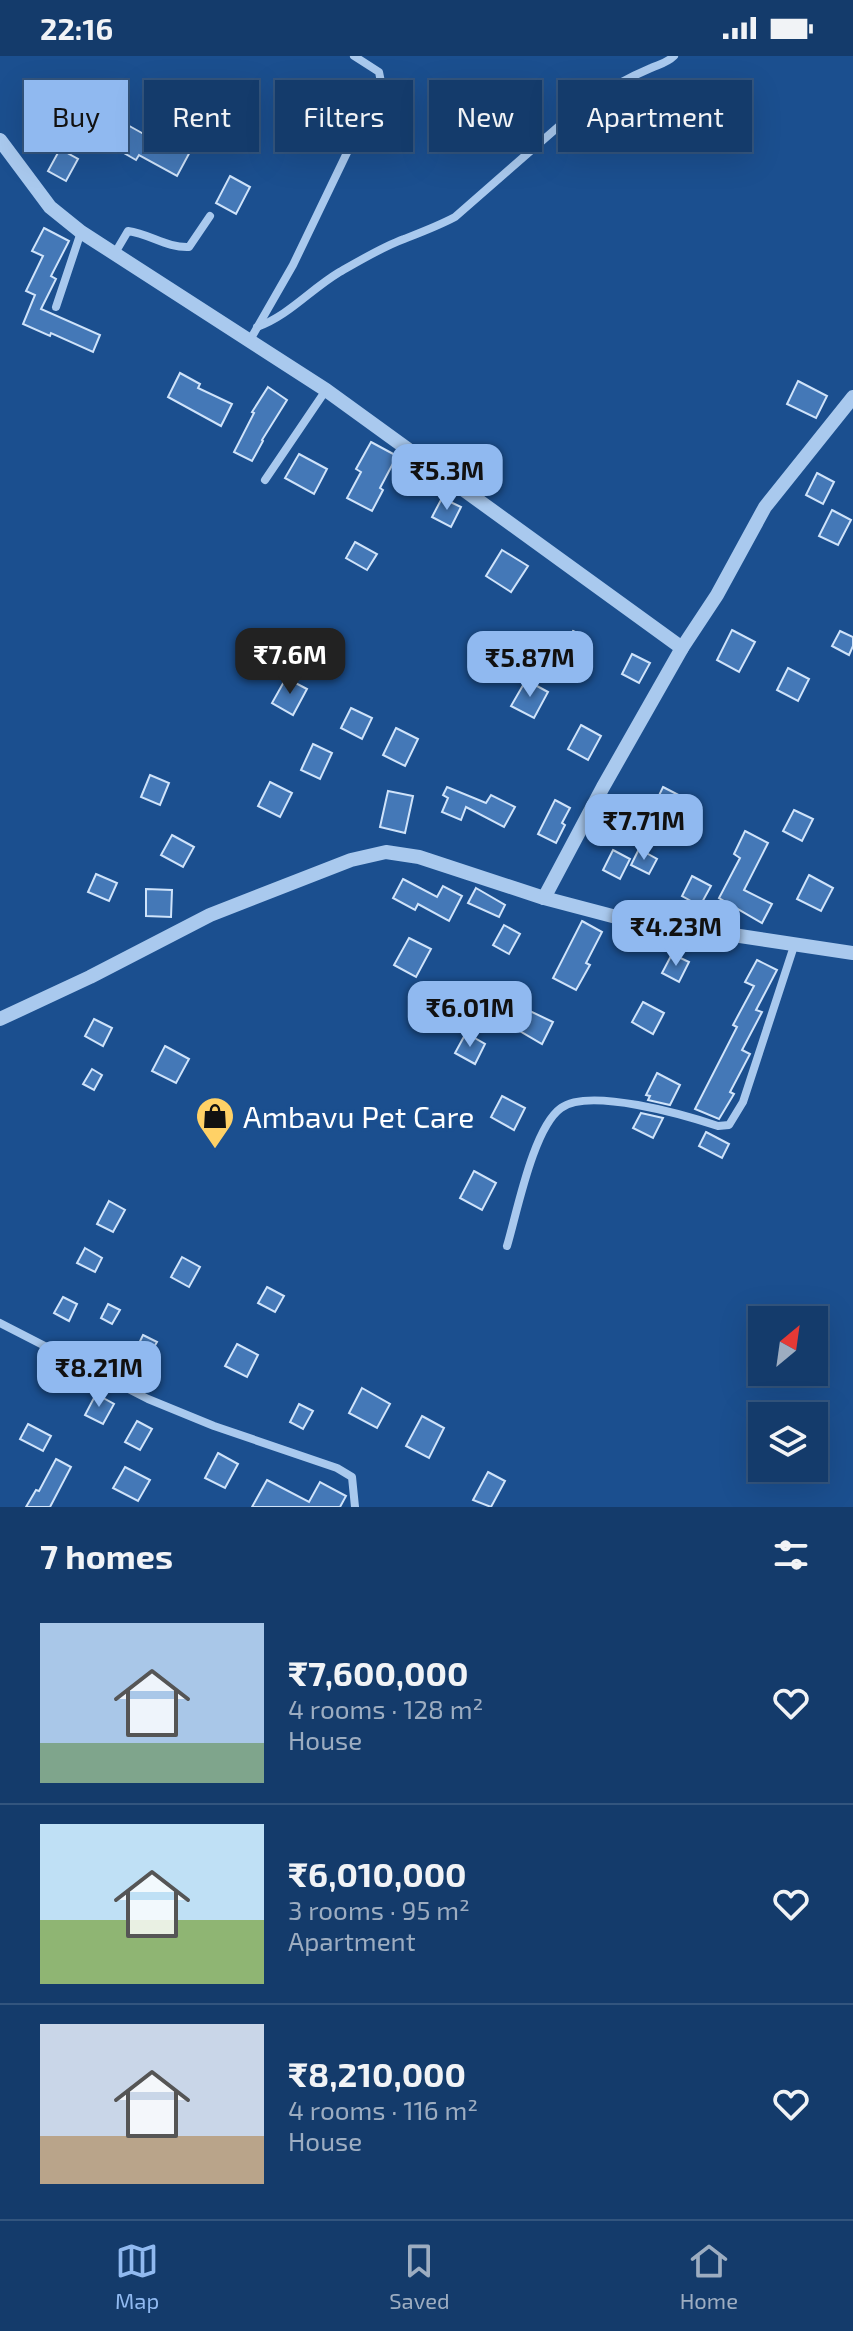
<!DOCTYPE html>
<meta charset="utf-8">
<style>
body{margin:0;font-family:"Exo 2",sans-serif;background:#1d4271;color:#f1f3f6;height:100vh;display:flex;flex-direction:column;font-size:30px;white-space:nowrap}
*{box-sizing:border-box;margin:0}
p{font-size:26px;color:#9dadc1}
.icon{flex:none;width:44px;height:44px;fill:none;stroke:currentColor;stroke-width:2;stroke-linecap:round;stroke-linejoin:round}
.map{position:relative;height:1451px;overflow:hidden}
.side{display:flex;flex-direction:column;background:#143b6b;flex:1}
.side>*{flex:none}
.hud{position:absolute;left:24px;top:24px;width:806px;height:72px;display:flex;gap:16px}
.needle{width:52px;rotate:29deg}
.tools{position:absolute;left:748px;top:1250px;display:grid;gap:16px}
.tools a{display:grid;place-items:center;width:80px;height:80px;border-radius:0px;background:#143b6b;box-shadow:0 8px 32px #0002,0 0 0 2px #33557e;font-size:40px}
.price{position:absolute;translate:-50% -68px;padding:0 18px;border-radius:16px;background:#90b9f0;color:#111;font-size:26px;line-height:52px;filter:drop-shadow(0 2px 4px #0008)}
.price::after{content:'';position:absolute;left:50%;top:48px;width:24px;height:18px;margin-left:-12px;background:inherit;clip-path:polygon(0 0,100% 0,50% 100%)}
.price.on{background:#222;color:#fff}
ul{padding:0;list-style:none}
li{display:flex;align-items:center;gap:24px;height:200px;padding:0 40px}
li+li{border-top:2px solid #33557e}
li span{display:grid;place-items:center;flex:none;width:224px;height:160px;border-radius:0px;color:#555}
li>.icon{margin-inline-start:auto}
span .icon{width:96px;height:96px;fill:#fffc;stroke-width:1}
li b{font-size:34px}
h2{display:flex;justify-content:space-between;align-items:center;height:96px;padding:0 40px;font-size:34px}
.pill{padding:0 28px;border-radius:0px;background:#143b6b;box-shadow:0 8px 32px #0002,0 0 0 2px #33557e;font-size:28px;line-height:72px}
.pill.on{background:#90b9f0;color:#111}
.status{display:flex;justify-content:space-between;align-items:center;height:56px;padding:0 40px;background:#143b6b;direction:ltr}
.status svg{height:22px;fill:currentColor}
.tabs{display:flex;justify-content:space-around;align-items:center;height:112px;border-top:2px solid #33557e;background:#143b6b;font-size:22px;color:#9dadc1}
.tabs a{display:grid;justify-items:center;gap:4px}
.tabs .on{color:#90b9f0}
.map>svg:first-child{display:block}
.building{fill:#4478b7;stroke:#cfe3fa;stroke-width:2}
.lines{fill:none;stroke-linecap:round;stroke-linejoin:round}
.minor{stroke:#a9c9ee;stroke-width:8}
.tertiary{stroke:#a9c9ee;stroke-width:14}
.labels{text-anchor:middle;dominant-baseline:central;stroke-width:7;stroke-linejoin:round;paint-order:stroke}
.poi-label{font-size:30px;fill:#fff;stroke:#1b4f8f;text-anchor:start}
</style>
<div class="status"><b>22:16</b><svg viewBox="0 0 49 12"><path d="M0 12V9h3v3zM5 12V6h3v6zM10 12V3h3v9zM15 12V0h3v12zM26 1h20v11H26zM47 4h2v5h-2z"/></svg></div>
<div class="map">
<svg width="853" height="1451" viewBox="0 0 853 1451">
<rect width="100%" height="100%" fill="#1b4f8f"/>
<!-- building -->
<g class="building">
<path d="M69 48 82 55 74 69 61 62Z"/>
<path d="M124 67 167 91 171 84 191 94 177 120 139 99 136 104 112 90Z"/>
<path d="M60 93 78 103 66 125 48 115Z"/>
<path d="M230 120 250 131 236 158 216 147Z"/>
<path d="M44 172 69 185 51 220 56 223 41 253 100 279 93 296 51 277 50 280 23 268 35 239 26 235 43 200 32 195Z"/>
<path d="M180 317 200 328 198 332 232 348 221 370 168 341Z"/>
<path d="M798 325 827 340 816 362 787 348Z"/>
<path d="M268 331 287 344 262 384 263 385 252 405 234 396 254 357 252 356Z"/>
<path d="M371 386 397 400 380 432 383 434 372 455 347 442 361 416 356 413Z"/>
<path d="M299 398 327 413 314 438 285 422Z"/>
<path d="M817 417 834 426 823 448 806 439Z"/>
<path d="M442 442 461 451 451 471 432 461Z"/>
<path d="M832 454 851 464 838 489 819 480Z"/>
<path d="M355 486 377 498 367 514 346 502Z"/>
<path d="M502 494 528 510 511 536 486 520Z"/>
<path d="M732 574 755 586 739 616 717 604Z"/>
<path d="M573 575 589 583 581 597 565 589Z"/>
<path d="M840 575 853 581V590L849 599 832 590Z"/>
<path d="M632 598 650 607 639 627 622 618Z"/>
<path d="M788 612 809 623 798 645 777 634Z"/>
<path d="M286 622 307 633 293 659 272 647Z"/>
<path d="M526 624 548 636 534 662 511 650Z"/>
<path d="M351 652 372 662 362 683 341 672Z"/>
<path d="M581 669 601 680 588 704 568 693Z"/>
<path d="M396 672 418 683 405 710 383 699Z"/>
<path d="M313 688 332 697 320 723 301 714Z"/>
<path d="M150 719 169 727 160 749 141 741Z"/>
<path d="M270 726 292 737 280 761 258 750Z"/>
<path d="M447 731 486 747 491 739 515 751 504 771 466 751 461 764 442 756 448 742 443 739Z"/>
<path d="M663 731 692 746 680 769 652 754Z"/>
<path d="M388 735 413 740 405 777 380 771Z"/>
<path d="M555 744 570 752 562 767 565 769 556 787 538 778Z"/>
<path d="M794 754 813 763 802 785 783 775Z"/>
<path d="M745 775 768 787 744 834 772 848 762 867 719 842 740 802 734 798Z"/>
<path d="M172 779 194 791 183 811 161 799Z"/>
<path d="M639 793 657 803 649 818 631 809Z"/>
<path d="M613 794 630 803 620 823 603 814Z"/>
<path d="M96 818 117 827 109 845 88 836Z"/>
<path d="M809 819 833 832 821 855 797 843Z"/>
<path d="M692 820 711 830 700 850 682 840Z"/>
<path d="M403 823 437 841 443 830 462 840 449 865 418 848 415 854 393 842Z"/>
<path d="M476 832 505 849 499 861 468 847Z"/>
<path d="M146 833 172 834 171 861 146 860Z"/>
<path d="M582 865 602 876 586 907 590 909 576 934 553 922Z"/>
<path d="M504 869 520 878 509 898 493 889Z"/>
<path d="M409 882 431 893 416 921 394 909Z"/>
<path d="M672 898 689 906 679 926 662 917Z"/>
<path d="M757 904 777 914 756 954 762 956 742 994 750 998 730 1036 734 1038 719 1063 695 1053 737 971 733 969 754 930 745 926Z"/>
<path d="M498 940 553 966 542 988 489 957Z"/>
<path d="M643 946 664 957 653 978 632 966Z"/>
<path d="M94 963 112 972 103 990 85 980Z"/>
<path d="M466 977 485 988 475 1008 455 997Z"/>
<path d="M165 990 189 1003 176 1027 152 1015Z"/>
<path d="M92 1013 102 1019 94 1034 83 1028Z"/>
<path d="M657 1017 680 1029 670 1049 648 1044 650 1040 646 1039Z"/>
<path d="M502 1040 525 1052 514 1074 491 1061Z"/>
<path d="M641 1057 663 1062 653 1082 633 1072Z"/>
<path d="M706 1076 729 1088 722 1102 699 1090Z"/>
<path d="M474 1115 496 1127 482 1154 460 1142Z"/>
<path d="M109 1145 125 1154 113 1176 97 1168Z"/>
<path d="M85 1192 102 1202 95 1216 77 1207Z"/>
<path d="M182 1201 200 1211 189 1231 171 1221Z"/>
<path d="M267 1231 284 1240 275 1256 258 1247Z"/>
<path d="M63 1241 77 1248 69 1265 54 1257Z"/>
<path d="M108 1248 120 1254 112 1268 101 1262Z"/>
<path d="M143 1279 157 1286 146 1305 149 1307 142 1320 127 1312Z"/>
<path d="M237 1288 258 1299 247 1321 225 1310Z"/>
<path d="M362 1332 390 1348 377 1372 349 1357Z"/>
<path d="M96 1338 114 1348 103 1368 85 1359Z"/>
<path d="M299 1348 313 1355 303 1373 290 1366Z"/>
<path d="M422 1360 444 1372 429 1402 406 1390Z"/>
<path d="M137 1365 152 1373 140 1394 125 1386Z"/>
<path d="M28 1368 51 1380 43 1395 20 1383Z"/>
<path d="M218 1397 238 1408 225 1432 205 1422Z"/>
<path d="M56 1403 71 1411 50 1451H26L36 1434 39 1435Z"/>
<path d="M125 1411 150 1424 138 1445 113 1432Z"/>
<path d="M488 1416 505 1425 491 1451 473 1444Z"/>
<path d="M267 1424 309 1446 320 1426 346 1440 340 1451H252Z"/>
</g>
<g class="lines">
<!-- minor -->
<g class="minor">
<path d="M115 197 128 175C150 178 167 192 189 191L210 160"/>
<path d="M56 251 81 176"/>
<path d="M257 271C288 260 310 234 338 217 359 205 382 191 404 183 422 176 438 170 455 161L582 50C603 36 627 22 651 12 660 8 667 7 674 0"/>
<path d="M250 284 293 209 381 26 379 16 354 0"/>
<path d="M265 424 326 334"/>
<path d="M507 1190C517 1157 533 1072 561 1052 589 1031 685 1059 718 1070L729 1069 743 1046 795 887"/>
<path d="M0 1267 148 1343 214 1370 337 1412 352 1421 355 1451"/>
</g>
<!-- tertiary -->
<g class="tertiary">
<path d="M0 84 50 151 81 176 326 334 682 592"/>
<path d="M544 842 603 731 682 592 717 539 765 451 853 341"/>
<path d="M0 963 90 921 210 859 351 804 386 796 419 801 544 842 620 862 853 897"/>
</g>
</g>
<!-- icons -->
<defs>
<g id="shop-pin" transform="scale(2)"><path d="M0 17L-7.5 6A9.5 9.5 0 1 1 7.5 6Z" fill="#ffd166" stroke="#1b4f8f"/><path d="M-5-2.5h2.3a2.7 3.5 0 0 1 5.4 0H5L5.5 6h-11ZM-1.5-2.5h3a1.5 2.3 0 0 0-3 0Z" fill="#111"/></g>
</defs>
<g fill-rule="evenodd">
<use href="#shop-pin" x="215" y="1060"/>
</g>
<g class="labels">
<!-- poi labels -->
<g class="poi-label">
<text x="243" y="1060">Ambavu Pet Care</text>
</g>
</g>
</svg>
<div class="tools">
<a><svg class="needle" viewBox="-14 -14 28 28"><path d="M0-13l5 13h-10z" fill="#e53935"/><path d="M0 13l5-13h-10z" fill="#9dadc1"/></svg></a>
<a><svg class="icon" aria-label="layers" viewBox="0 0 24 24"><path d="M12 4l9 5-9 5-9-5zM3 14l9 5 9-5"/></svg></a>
</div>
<b class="price" style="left:447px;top:456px">₹5.3M</b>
<b class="price on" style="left:290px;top:640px">₹7.6M</b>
<b class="price" style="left:530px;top:643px">₹5.87M</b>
<b class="price" style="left:644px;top:806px">₹7.71M</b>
<b class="price" style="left:676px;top:912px">₹4.23M</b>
<b class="price" style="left:470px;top:993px">₹6.01M</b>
<b class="price" style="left:99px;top:1353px">₹8.21M</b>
<div class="hud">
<a class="pill on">Buy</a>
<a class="pill">Rent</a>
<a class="pill">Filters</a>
<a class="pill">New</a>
<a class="pill">Apartment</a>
</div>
</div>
<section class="side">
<h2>7 homes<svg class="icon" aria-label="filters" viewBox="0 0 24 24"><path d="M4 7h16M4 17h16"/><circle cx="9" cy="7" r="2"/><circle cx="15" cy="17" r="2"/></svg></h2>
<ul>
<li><span style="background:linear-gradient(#a9c7e8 75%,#7fa58c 0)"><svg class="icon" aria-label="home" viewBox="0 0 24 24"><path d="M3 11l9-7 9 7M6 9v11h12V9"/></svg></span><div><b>₹7,600,000</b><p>4 rooms · 128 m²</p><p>House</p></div><svg class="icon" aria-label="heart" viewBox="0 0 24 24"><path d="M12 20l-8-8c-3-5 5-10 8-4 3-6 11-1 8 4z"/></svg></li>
<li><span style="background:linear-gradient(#bfe0f5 60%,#8fb573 0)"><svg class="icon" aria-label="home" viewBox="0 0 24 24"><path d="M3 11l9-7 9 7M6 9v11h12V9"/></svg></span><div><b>₹6,010,000</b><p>3 rooms · 95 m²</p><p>Apartment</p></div><svg class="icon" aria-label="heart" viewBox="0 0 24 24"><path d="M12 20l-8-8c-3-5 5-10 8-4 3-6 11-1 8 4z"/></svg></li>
<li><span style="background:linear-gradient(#c9d6e8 70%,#b9a48a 0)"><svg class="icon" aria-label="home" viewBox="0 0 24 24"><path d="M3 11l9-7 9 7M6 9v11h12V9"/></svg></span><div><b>₹8,210,000</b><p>4 rooms · 116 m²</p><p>House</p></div><svg class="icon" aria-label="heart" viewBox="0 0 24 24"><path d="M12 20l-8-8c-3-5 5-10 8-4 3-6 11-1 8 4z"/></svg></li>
</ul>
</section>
<nav class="tabs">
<a class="on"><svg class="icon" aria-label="map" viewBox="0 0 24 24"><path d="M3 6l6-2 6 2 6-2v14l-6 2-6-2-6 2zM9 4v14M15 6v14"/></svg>Map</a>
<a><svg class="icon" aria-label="saved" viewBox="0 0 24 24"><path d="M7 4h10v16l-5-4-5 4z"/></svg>Saved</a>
<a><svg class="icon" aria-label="home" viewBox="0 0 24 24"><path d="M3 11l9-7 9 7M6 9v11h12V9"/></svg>Home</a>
</nav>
